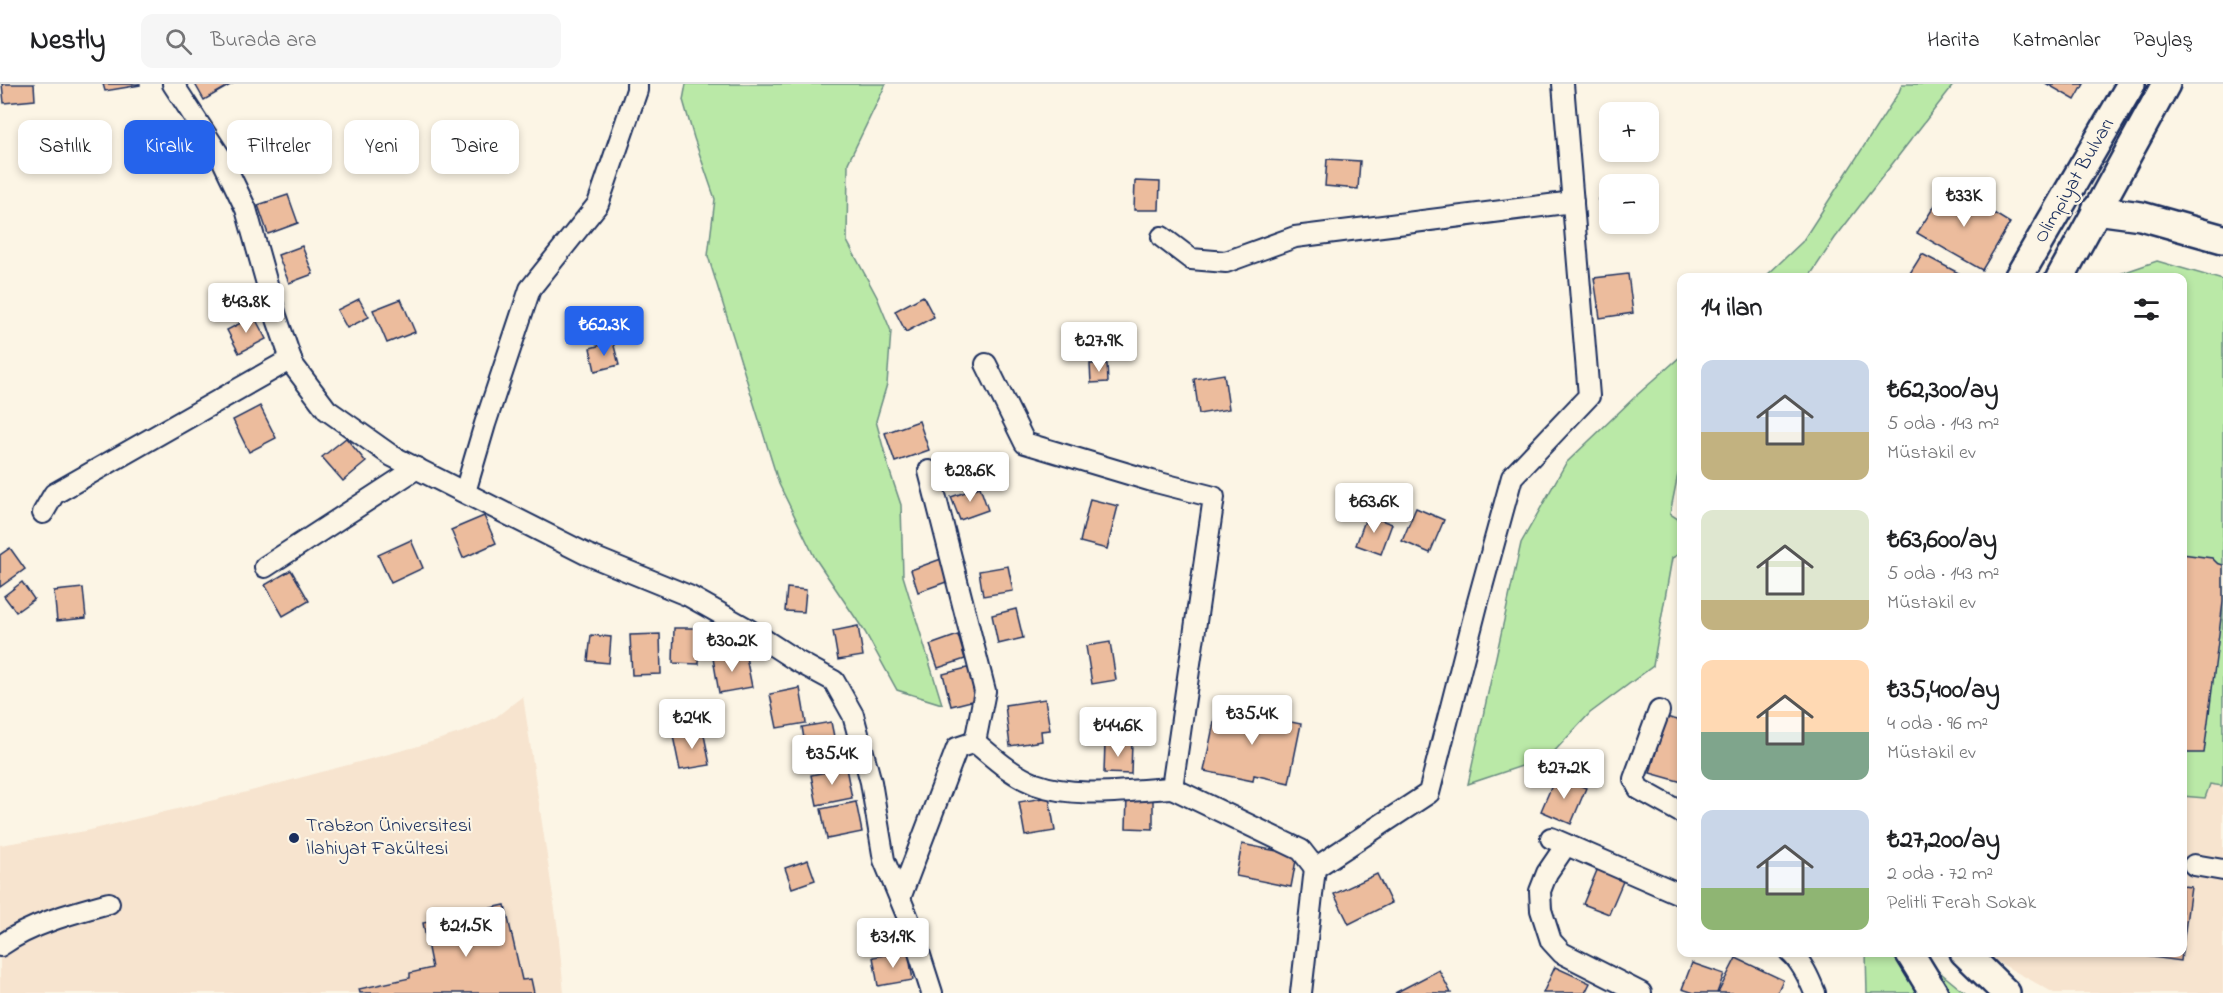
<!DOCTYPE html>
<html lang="tr">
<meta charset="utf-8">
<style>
body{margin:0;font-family:"Indie Flower",sans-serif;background:#f6f6f6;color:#202124;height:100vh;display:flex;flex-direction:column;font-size:22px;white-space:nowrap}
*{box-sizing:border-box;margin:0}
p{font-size:20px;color:#757577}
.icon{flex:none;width:33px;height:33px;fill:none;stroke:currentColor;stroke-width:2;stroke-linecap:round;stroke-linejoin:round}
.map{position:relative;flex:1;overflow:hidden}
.details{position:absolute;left:1677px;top:189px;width:510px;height:684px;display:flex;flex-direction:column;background:#fff;border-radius:12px;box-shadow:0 3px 9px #0003}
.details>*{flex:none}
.banner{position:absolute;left:18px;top:36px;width:570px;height:54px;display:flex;gap:12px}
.tools{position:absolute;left:1599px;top:18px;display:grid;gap:12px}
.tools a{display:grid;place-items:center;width:60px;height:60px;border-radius:12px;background:#fff;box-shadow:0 3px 9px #0003;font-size:30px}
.price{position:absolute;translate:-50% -51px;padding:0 14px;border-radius:6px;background:#fff;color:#222;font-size:20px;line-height:39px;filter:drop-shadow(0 2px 3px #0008)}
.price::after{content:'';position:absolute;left:50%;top:36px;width:18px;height:14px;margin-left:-9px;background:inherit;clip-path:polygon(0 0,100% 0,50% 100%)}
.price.active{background:#2563eb;color:#fff}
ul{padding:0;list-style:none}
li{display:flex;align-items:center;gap:18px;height:150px;padding:0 24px}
li span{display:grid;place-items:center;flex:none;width:168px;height:120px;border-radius:12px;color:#555}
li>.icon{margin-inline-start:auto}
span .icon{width:72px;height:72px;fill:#fffc;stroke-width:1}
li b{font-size:26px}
h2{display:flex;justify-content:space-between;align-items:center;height:72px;padding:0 24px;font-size:26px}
.chip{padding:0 21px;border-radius:12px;background:#fff;box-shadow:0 3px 9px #0003;font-size:21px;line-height:54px}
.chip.active{background:#2563eb;color:#fff}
header{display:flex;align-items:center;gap:36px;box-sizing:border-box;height:84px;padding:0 30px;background:#fff;border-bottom:2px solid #e0e0e0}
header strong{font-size:28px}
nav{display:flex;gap:33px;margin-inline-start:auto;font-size:21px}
.search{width:420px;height:54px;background:#f6f6f6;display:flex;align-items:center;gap:15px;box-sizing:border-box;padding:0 21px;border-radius:12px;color:#757577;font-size:22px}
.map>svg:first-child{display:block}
.built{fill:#f7e4cf}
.green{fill:#bae9a7;stroke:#6a8c82;stroke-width:1.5}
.building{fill:#ecbc9d;stroke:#1b2f5e;stroke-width:1.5}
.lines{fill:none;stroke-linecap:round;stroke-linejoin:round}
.street-casing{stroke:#1b2f5e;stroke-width:24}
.secondary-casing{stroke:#1b2f5e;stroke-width:32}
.street{stroke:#fcf5e5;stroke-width:20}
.secondary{stroke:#fcf5e5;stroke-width:27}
.poi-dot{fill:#1b2f5e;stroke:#fcf5e5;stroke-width:2}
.labels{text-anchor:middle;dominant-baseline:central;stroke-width:4.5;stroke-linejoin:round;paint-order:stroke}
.street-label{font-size:20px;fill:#1b2f5e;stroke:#fcf5e5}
.poi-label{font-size:20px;fill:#1b2f5e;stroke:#fcf5e5;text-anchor:start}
</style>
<header>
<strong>Nestly</strong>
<div class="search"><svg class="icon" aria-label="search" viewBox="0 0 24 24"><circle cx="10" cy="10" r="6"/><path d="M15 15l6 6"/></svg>Burada ara</div>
<nav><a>Harita</a><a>Katmanlar</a><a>Paylaş</a></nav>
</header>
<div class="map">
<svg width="2223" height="909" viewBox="0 0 2223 909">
<rect width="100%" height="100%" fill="#fcf5e5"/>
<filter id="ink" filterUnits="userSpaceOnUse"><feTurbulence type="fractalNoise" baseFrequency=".0167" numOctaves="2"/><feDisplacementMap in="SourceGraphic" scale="12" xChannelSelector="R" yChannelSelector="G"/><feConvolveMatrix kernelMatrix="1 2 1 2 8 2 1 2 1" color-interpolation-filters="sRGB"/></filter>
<g filter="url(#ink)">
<!-- built -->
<g class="built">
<path d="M523 612 558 846 564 909H0V761L86 747 243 709 415 663 469 646 496 633Z"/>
<path d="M2223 697V909H2054L1998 878 1986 869 2182 868 2183 712 2205 714 2210 700 2222 702Z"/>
</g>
<!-- green -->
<g class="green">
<path d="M686 0H886L848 79 847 157 877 213 891 247 887 300 876 337 889 385 901 421 903 492 942 620 897 606 865 548 815 474 779 400 708 172 715 115 694 54 683 16Z"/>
<path d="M1902 0H1954L1835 154 1809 193H1765L1802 158 1899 8Z"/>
<path d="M2157 177 2223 196V697L2222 702 2210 700 2205 714 2182 712V194H2108Z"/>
<path d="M1681 272V386L1678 390 1670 430 1681 437V469L1672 474 1653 582 1590 629 1549 673 1468 700 1521 459 1566 379 1637 311Z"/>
<path d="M1866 869H1925L1936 885 1965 909H1867Z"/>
</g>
<!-- building -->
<g class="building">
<path d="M2 0H34L35 16 4 19Z"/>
<path d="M103 0H140V1L105 7Z"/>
<path d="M195 0H232L204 16Z"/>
<path d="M2047 0H2084L2075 16Z"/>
<path d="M1327 75 1360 77 1358 105 1325 102Z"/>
<path d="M1135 97 1160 98 1159 126H1134Z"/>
<path d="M1948 101 2010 139 1982 186 1917 149Z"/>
<path d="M288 111 298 139 268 150 258 121Z"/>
<path d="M1610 113V140H1621L1604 143 1599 115Z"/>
<path d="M302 162 313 190 289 199 278 171Z"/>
<path d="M1922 170 1968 194H1907Z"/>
<path d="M1628 190 1633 229 1600 234 1594 194Z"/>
<path d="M923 212 934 233 906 248 895 227Z"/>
<path d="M359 215 369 233 347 244 337 226Z"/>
<path d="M401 215 415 248 387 259 373 226Z"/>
<path d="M254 232 266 255 239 269 227 246Z"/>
<path d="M613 258 619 281 595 287 590 264Z"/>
<path d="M1090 280H1107L1108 298 1091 299Z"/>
<path d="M1224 290 1229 325 1199 330 1194 295Z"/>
<path d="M260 322 276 354 249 368 233 336Z"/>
<path d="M919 337 929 366 895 378 885 349Z"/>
<path d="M346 354 366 378 343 397 322 373Z"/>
<path d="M980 403 988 426 960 436 951 413Z"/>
<path d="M1090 415 1118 422 1107 465 1080 458Z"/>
<path d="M1416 424 1444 436 1430 469 1402 457Z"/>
<path d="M1367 431 1392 440 1381 470 1356 461Z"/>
<path d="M484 432 496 459 463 474 451 446Z"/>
<path d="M411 456 423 484 391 499 378 471Z"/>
<path d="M10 464 25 485 0 503V471Z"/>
<path d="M2182 470 2212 474 2217 479 2223 481V518L2204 669H2182Z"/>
<path d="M941 475 949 497 918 508 911 486Z"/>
<path d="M1008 482 1013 507 983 512 979 487Z"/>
<path d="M291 486 309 517 283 532 265 501Z"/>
<path d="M22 498 34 515 16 528 4 512Z"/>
<path d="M83 504 86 534 57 537 54 507Z"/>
<path d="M787 504 806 506 804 528 785 527Z"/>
<path d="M1016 525 1023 554 998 560 992 531Z"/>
<path d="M858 542 863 572 838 576 833 547Z"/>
<path d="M674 544H700L699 580 673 579Z"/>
<path d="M660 550 661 590 632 591 630 551Z"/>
<path d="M591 551 611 553 609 579 588 577Z"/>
<path d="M958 551 965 575 938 584 930 561Z"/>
<path d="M1110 558 1116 596 1092 600 1086 562Z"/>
<path d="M745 568 752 603 719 609 713 574Z"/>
<path d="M971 583 979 615 951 622 943 590Z"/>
<path d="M800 604 806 639 777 644 770 610Z"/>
<path d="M1045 615 1050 646 1041 647 1042 657 1010 662 1005 621Z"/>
<path d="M1217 623 1301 640 1289 699 1254 691 1253 697 1204 687Z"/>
<path d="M1666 633 1682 637V698L1650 689Z"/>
<path d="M831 638 838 672 808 678 802 643Z"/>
<path d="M703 646 710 681 680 686 673 652Z"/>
<path d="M1105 658H1132L1131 690 1104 689Z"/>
<path d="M846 684 852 714 817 721 811 691Z"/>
<path d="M1556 692 1586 704 1571 740 1541 727Z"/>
<path d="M1049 713 1055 747 1025 752 1019 718Z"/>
<path d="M1127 713H1153V745L1126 744Z"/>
<path d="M856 718 862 748 827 755 821 725Z"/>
<path d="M1242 760 1297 771 1291 803 1236 792Z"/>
<path d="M808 776 815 796 792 804 785 784Z"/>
<path d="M1598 784 1624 795 1609 830 1583 820Z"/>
<path d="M1377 790 1391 819 1349 840 1334 810Z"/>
<path d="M2182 802 2191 803 2182 868Z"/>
<path d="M505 821 522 896 531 895 534 909H360L359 905 410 894V889L432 884 423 839Z"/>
<path d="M908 867 913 896 878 902 873 873Z"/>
<path d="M2115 868H2182L2181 877Z"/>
<path d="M1736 874 1783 896 1777 909H1718Z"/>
<path d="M1692 879 1724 890 1717 909H1694L1682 905Z"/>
<path d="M1555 883 1590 899 1585 909H1543Z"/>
<path d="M1439 886 1451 909H1395Z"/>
</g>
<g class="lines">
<!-- street casing -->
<g class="street-casing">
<g id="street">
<path d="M173 0 223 77 246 125 276 232 293 281 327 326 392 372 586 470 689 512 746 544 797 577 834 597 853 631 871 698 884 776 908 834 932 909"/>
<path d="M1162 153 1191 175 1226 178 1295 153 1573 118"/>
<path d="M929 387 985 607 975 658"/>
<path d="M465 408 485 340 530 205 598 120 637 6V0"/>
<path d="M43 429 54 410 291 275"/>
<path d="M265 483 417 384"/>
<path d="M1659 627 1634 695 1639 705 1682 729"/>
<path d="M1172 704 1301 766 1315 784"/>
<path d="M1551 754 1682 811"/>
<path d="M1566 761 1547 789 1540 807 1541 826 1551 857 1562 869 1641 909"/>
<path d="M2194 781 2223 786"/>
<path d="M900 814 957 664 975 658C994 674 1012 691 1035 700 1076 715 1129 706 1172 704L1214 413 1152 397 1025 359 986 280"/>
<path d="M0 862C31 840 72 829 109 819"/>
<path d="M1790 868C1802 878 1809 894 1815 909"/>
<path d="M1301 909 1315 784 1429 709 1477 521 1512 393 1589 312 1563 0"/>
</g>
</g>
<!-- secondary casing -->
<g class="secondary-casing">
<g id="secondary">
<path d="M2096 126 2141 132 2223 155"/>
<path d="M2018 194 2131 0"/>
<path d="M2060 194 2166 0"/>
<path d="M1909 868 1934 909"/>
<path d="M1964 868 2006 909"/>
</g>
</g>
<!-- street -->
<use href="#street" class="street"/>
<!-- secondary -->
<use href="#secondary" class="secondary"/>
</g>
</g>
<!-- markers -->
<circle class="poi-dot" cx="294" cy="754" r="6"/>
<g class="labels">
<!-- street labels -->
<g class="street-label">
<text transform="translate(2075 97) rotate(-60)">Olimpiyat Bulvarı</text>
</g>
<!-- poi labels -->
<g class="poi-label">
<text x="306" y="742">Trabzon Üniversitesi<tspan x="306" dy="23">İlahiyat Fakültesi</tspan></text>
</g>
</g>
</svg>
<div class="tools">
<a>+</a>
<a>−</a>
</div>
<b class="price" style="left:1964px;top:144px">₺33K</b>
<b class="price" style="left:246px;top:250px">₺43.8K</b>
<b class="price active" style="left:604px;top:273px">₺62.3K</b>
<b class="price" style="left:1099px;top:289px">₺27.9K</b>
<b class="price" style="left:970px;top:419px">₺28.6K</b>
<b class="price" style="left:1374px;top:450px">₺63.6K</b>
<b class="price" style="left:732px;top:589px">₺30.2K</b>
<b class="price" style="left:1252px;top:662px">₺35.4K</b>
<b class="price" style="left:692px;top:666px">₺24K</b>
<b class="price" style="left:1118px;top:674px">₺44.6K</b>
<b class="price" style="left:832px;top:702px">₺35.4K</b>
<b class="price" style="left:1564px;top:716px">₺27.2K</b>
<b class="price" style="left:466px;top:874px">₺21.5K</b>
<b class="price" style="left:893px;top:885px">₺31.9K</b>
<div class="banner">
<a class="chip">Satılık</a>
<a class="chip active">Kiralık</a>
<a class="chip">Filtreler</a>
<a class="chip">Yeni</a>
<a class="chip">Daire</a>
</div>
<section class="details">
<h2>14 ilan<svg class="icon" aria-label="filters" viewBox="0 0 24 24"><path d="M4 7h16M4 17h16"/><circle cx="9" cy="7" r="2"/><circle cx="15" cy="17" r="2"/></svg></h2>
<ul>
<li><span style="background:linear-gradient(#c9d6e8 60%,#c2b280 0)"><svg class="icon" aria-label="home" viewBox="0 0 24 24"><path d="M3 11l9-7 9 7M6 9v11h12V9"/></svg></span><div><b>₺62,300/ay</b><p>5 oda · 143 m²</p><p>Müstakil ev</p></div></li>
<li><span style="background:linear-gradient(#dfe7d0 75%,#c2b280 0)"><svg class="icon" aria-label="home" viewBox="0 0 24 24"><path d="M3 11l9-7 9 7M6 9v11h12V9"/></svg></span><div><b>₺63,600/ay</b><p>5 oda · 143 m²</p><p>Müstakil ev</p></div></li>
<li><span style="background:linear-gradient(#ffd9b3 60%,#7fa58c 0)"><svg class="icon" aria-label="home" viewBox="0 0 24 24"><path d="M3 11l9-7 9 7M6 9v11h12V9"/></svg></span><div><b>₺35,400/ay</b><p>4 oda · 96 m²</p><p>Müstakil ev</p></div></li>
<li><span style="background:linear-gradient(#c9d6e8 65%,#8fb573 0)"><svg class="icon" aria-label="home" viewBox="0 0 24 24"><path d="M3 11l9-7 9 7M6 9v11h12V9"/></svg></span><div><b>₺27,200/ay</b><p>2 oda · 72 m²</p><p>Pelitli Ferah Sokak</p></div></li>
</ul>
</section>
</div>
